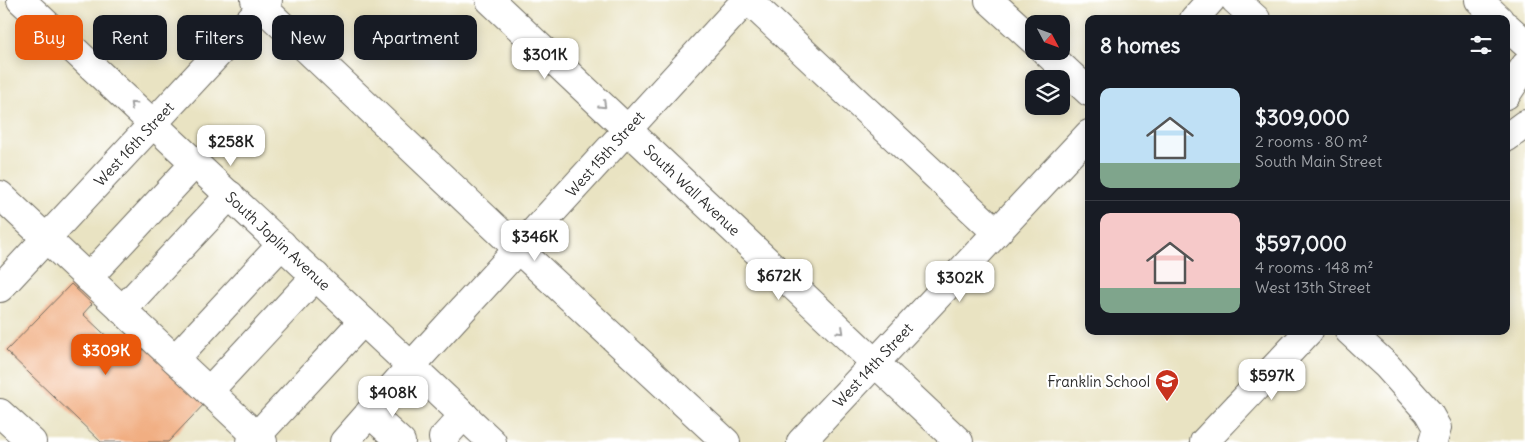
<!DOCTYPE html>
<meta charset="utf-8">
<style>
body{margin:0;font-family:Delius,sans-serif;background:#242831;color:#f1f3f6;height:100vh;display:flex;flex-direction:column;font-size:19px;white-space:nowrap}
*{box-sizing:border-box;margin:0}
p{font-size:16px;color:#9ea1a6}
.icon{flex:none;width:28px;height:28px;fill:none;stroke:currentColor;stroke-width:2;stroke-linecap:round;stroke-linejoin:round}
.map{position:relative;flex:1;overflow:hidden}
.side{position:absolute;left:1085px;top:15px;width:425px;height:320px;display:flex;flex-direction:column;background:#171b24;border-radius:10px;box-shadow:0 2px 12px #0003}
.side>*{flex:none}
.guide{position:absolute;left:15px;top:15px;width:475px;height:45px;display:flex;gap:10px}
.needle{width:32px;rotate:131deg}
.controls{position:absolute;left:1025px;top:15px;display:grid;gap:10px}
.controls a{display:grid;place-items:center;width:45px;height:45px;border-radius:10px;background:#171b24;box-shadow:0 2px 12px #0003;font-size:25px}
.price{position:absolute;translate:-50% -42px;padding:0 11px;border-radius:10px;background:#fff;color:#222;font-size:16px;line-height:32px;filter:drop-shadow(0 1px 2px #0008)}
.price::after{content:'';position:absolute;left:50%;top:30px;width:15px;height:11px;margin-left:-8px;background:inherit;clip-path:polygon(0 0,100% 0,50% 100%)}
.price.on{background:#ea580c;color:#fff}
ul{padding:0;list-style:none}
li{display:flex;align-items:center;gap:15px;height:125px;padding:0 15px}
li+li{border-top:1px solid #363941}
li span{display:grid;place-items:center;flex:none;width:140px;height:100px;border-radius:10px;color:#555}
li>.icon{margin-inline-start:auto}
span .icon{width:60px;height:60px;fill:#fffc;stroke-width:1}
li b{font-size:21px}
h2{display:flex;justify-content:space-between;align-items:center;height:60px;padding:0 15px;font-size:21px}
.pill{padding:0 18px;border-radius:10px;background:#171b24;box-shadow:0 2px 12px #0003;font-size:18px;line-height:45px}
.pill.on{background:#ea580c;color:#fff}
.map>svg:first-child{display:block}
.building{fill:#f1ae82}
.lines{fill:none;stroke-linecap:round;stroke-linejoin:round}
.minor-casing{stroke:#6e6b60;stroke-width:30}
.major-casing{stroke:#6e6b60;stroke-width:30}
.minor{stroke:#fff;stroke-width:28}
.major{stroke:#fff;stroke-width:28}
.oneway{stroke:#a0a0a0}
.labels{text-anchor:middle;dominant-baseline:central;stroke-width:4.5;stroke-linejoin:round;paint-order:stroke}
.street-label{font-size:15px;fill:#2b2b2b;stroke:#fff}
.poi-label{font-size:15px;fill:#2b2b2b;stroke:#fff;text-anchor:end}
</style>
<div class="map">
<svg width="1525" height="442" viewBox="0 0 1525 442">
<rect width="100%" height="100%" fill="#fff"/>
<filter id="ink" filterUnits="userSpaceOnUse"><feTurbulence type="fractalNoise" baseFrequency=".02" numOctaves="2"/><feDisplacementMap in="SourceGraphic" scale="10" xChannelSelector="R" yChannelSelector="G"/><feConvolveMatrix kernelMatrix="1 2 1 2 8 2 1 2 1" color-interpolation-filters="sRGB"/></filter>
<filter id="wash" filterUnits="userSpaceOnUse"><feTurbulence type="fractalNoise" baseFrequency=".0096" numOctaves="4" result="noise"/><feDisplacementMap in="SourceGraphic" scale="20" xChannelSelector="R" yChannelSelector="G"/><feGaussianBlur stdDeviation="1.12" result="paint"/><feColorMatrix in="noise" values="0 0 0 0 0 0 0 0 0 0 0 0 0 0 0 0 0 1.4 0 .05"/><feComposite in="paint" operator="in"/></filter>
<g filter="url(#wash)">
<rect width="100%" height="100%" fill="#e9e3c2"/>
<g id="blocks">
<!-- building -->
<path class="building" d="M71 284 92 304 83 314 116 345 133 328 208 400 168 442H101L6 351Z"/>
</g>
</g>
<g filter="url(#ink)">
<use href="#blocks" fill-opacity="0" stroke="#6e6b60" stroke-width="1"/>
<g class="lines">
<!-- minor casing -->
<g class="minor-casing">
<g id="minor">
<path d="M21 0 492 442"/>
<path d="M255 0 518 249 726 442"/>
<path d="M490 0 959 442"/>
<path d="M748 0 996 232"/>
<path d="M989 0 1034 41"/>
<path d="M1235 0 1256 19"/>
<path d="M1479 0 1499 19"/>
<path d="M1194 19 1211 0"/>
<path d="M1506 26 1525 43"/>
<path d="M1045 51 1089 92"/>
<path d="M1506 95 1525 66"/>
<path d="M1506 138 1525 124"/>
<path d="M0 195 263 442"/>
<path d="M88 278 195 163"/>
<path d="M0 288 268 0"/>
<path d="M122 310 230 195"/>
<path d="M1349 331 1387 366 1428 412 1437 428 1433 442"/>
<path d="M175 359 282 244"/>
<path d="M209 391 316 276"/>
<path d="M369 413 401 442"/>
<path d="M443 438 464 415"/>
<path d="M251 442 363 321"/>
<path d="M344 442 411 366 746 0"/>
<path d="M801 442 1089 134"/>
<path d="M1204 442 1309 331"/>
</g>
</g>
<!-- major casing -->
<g class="major-casing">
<path id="major" d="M0 413 32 442"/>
</g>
<!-- minor -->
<use href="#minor" class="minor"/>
<!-- major -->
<use href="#major" class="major"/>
</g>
<!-- one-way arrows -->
<defs><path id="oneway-chevron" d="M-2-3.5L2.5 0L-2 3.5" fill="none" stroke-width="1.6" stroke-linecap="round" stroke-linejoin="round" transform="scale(1.25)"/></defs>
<g class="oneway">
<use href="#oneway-chevron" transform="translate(133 105) rotate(-137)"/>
<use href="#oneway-chevron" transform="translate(603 105) rotate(43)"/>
<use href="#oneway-chevron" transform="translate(841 331) rotate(43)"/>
</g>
</g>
<!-- icons -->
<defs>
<g id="school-pin" transform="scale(1.25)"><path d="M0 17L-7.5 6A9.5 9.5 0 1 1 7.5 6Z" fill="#c8321e" stroke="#fff"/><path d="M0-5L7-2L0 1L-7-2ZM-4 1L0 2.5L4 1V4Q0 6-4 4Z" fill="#fff"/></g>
</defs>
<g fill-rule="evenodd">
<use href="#school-pin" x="1167" y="381"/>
</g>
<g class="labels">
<!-- street labels -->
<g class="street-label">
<text transform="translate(134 144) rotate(-47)">West 16th Street</text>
<text transform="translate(605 154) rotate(-48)">West 15th Street</text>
<text transform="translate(692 190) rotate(43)">South Wall Avenue</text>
<text transform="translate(278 241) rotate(43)">South Joplin Avenue</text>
<text transform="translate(873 365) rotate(-47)">West 14th Street</text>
</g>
<!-- poi labels -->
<g class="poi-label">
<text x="1150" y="381">Franklin School</text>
</g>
</g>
</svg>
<div class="controls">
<a><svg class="needle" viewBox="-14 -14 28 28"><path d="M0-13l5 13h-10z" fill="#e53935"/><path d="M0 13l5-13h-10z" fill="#9ea1a6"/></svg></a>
<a><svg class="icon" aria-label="layers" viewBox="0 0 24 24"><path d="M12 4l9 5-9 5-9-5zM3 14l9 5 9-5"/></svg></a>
</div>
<b class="price" style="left:545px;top:80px">$301K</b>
<b class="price" style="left:231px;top:167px">$258K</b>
<b class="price" style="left:535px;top:262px">$346K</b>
<b class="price" style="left:779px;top:301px">$672K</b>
<b class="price" style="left:960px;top:303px">$302K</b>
<b class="price on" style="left:106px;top:376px">$309K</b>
<b class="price" style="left:1272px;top:401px">$597K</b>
<b class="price" style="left:393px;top:418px">$408K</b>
<div class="guide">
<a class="pill on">Buy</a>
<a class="pill">Rent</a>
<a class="pill">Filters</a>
<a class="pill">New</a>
<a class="pill">Apartment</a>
</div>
<section class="side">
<h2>8 homes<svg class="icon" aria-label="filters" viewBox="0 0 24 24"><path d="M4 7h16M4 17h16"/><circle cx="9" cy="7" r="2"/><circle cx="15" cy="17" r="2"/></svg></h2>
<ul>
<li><span style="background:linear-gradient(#bfe0f5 75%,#7fa58c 0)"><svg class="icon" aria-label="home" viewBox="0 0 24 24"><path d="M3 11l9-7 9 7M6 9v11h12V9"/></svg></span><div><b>$309,000</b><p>2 rooms · 80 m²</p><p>South Main Street</p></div></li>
<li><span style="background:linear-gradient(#f6c9c9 75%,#7fa58c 0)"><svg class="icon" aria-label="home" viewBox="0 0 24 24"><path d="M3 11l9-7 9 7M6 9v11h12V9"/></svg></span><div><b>$597,000</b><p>4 rooms · 148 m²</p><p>West 13th Street</p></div></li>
</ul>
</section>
</div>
